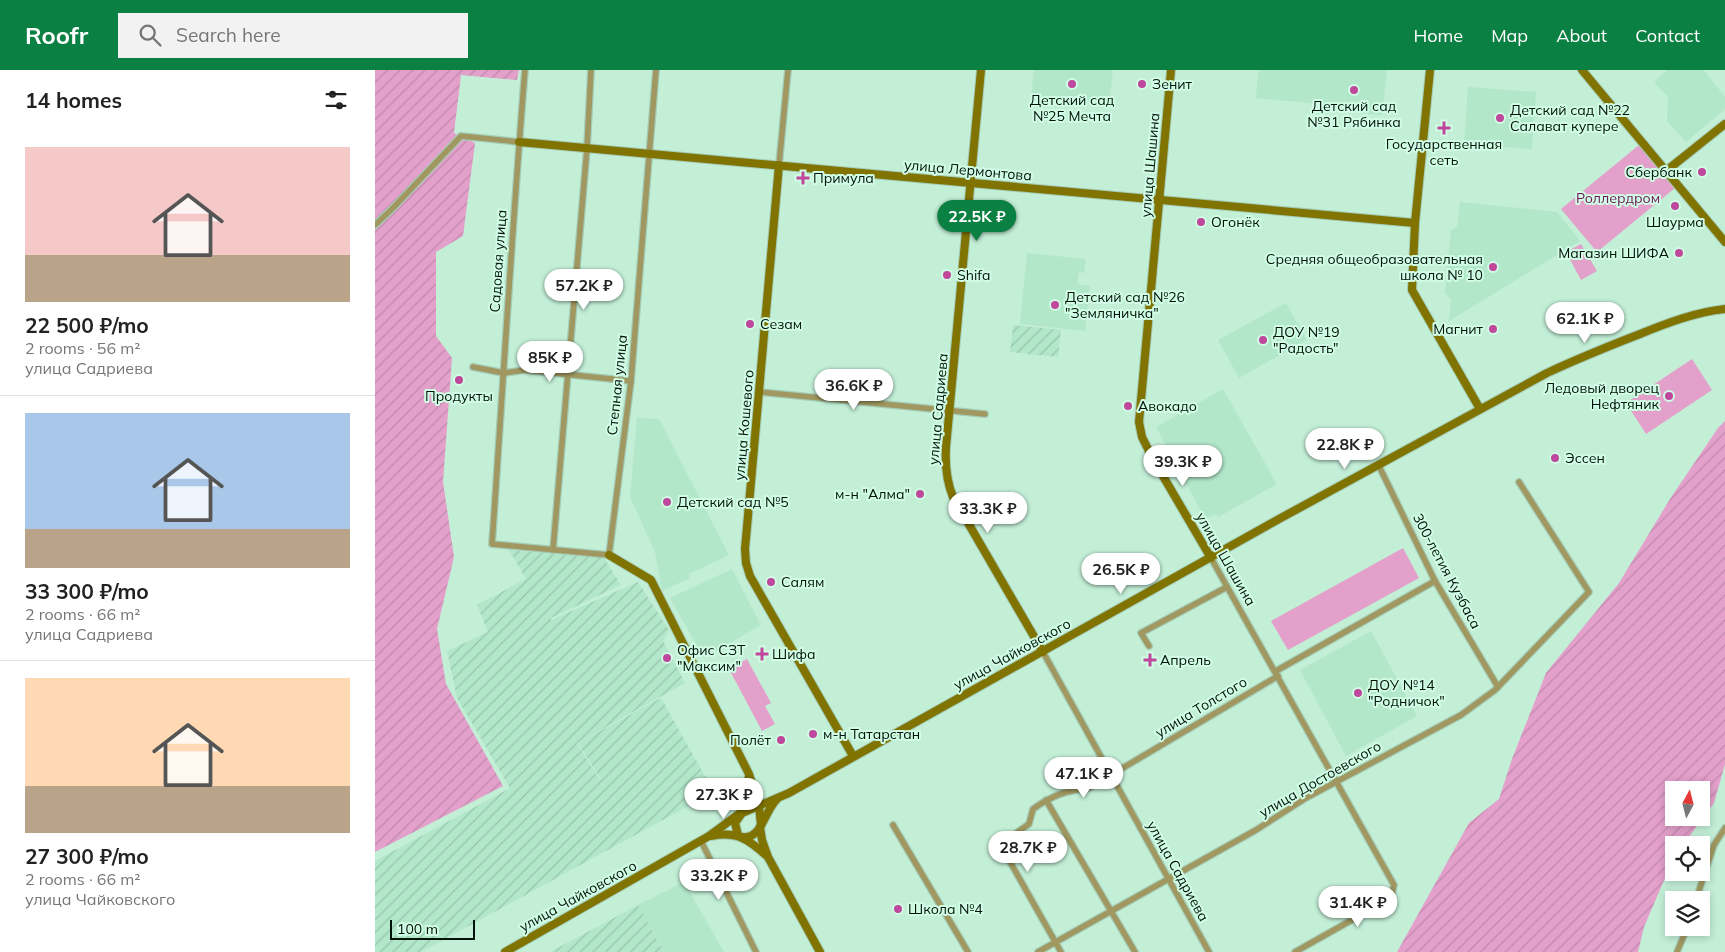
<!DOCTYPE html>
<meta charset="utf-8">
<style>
body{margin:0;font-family:Mulish,sans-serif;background:#f2f2f2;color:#222;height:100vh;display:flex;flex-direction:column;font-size:19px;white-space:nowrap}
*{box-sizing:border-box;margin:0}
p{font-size:16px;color:#767676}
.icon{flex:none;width:28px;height:28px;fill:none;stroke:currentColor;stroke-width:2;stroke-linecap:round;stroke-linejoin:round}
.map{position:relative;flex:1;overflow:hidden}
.drawer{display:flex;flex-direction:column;background:#fff;width:375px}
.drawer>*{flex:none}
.needle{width:32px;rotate:7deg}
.tools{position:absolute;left:1290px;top:711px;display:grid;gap:10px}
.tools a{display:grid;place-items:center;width:45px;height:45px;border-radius:0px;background:#fff;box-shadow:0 2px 8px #0003;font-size:25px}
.scale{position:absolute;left:15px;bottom:12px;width:85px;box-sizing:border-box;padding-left:5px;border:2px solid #03120b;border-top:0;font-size:14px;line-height:18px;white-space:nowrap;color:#03120b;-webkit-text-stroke:4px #d0fde4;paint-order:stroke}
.price{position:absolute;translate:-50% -42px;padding:0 11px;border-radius:18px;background:#fff;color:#222;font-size:16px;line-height:32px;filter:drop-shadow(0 1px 2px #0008)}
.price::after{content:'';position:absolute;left:50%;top:30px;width:15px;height:11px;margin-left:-8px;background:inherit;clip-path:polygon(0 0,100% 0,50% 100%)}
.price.on{background:#0b8043;color:#fff}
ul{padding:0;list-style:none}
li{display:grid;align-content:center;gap:10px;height:265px;padding:0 25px}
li+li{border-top:1px solid #e0e0e0}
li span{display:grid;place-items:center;height:155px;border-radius:0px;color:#555}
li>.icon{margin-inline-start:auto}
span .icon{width:90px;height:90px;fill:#fffc;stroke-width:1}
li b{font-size:21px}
h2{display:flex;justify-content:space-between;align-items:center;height:60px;padding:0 25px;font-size:21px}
header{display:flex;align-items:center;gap:30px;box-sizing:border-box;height:70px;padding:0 25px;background:#0b8043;color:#fff}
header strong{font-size:24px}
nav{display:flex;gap:28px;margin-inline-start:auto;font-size:18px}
.search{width:350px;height:45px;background:#f2f2f2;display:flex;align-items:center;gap:12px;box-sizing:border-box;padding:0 18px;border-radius:0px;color:#767676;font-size:19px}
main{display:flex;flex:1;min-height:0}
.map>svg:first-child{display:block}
.built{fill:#b2e7ca}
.industrial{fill:url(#industrial-furrows)}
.green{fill:#e3a0ca}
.garden{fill:url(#garden-furrows);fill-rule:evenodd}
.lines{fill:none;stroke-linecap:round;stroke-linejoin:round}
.street-casing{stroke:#a4ccb6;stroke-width:8}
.secondary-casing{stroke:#a4ccb6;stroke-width:10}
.street{stroke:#a09860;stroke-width:5.5}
.secondary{stroke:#807300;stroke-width:8}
.poi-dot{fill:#bf479c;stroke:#d0fde4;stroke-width:2}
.labels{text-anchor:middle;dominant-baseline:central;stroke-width:4;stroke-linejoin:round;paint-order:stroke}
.poi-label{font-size:14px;fill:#03120b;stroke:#d0fde4;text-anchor:start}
.street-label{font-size:14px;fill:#03120b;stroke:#d0fde4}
.park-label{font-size:14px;fill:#6e1657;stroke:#d0fde4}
</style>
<header>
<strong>Roofr</strong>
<div class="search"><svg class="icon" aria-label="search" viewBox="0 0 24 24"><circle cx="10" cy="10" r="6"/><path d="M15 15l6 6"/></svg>Search here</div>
<nav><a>Home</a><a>Map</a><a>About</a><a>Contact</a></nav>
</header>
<main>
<section class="drawer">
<h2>14 homes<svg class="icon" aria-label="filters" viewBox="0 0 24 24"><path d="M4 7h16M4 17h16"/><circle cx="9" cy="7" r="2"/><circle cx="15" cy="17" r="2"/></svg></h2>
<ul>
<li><span style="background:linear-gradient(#f6c9c9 70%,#b9a48a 0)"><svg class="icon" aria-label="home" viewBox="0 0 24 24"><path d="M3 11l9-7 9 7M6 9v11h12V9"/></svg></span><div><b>22 500 ₽/mo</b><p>2 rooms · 56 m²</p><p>улица Садриева</p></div></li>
<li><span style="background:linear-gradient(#a9c7e8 75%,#b9a48a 0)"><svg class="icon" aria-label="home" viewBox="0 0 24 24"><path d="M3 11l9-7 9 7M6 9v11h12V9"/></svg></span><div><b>33 300 ₽/mo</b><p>2 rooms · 66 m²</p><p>улица Садриева</p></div></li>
<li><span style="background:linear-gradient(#ffd9b3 70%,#b9a48a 0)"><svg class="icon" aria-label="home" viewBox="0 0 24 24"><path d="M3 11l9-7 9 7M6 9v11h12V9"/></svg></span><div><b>27 300 ₽/mo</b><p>2 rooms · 66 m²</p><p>улица Чайковского</p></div></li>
</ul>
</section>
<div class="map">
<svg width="1350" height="882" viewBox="0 0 1350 882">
<defs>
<pattern id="industrial-furrows" width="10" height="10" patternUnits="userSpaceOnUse" patternTransform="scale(1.25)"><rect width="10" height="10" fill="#b2e7ca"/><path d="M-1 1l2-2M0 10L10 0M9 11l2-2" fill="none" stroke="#97c5ac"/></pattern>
<pattern id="garden-furrows" width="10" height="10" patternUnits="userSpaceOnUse" patternTransform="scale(1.25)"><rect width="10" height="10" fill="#e3a0ca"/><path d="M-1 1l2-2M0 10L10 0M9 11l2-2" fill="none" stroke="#c189ac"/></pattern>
</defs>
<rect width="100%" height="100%" fill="#c3efd7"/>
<!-- built -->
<g class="built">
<path d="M659 0H738L734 35 656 27Z"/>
<path d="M886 0H1012L1007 45 945 39V34L881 28 883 3Z"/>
<path d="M1292 0H1329L1350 27V39L1311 72 1292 51 1293 27 1280 13V11Z"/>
<path d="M1093 17 1161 22 1157 79 1089 74Z"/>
<path d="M1085 132 1182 142 1205 171 1074 251 1076 230 1070 223 1076 160 1082 157Z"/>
<path d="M652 183 711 189 709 203 704 202 702 214 715 216 710 261 645 254Z"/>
<path d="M911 233 932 270 864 308 843 270Z"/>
<path d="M848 319 902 414 843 447 841 444 830 449 781 357Z"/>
<path d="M262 348 284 349 354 485 314 504 315 508 287 521 280 482 255 427Z"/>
<path d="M357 499 386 555 329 588 295 528Z"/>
<path d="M996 561 1042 646 971 686 925 600Z"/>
<path d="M309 812 349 882H289L263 835Z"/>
</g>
<!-- industrial -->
<g class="industrial">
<path d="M638 255 686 260 683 287 635 282Z"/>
<path d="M134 480 229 488 246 515 176 548V550L263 512 294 560 288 571 310 613 202 673 224 709 236 703 225 708 203 673 286 628 339 722 46 882H0V791L135 718 82 628 72 581 113 562 102 535 151 509Z"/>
<path d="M263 835 289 882H175Z"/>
</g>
<!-- green -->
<g class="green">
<path d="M1264 75 1300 118 1222 182 1186 139Z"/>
<path d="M1206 174 1222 201 1206 210 1191 182Z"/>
<path d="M1317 289 1337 320 1271 364 1251 333Z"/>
<path d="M1028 478 1044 508 913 580 896 551Z"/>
<path d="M372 589 396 633 390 636 400 654 387 661 354 599Z"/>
</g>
<!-- garden -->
<g class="garden">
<path d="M0 0H144L142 10 86 5 79 63 100 73 88 166 61 182V266L77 288 68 412 79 487 62 559 71 614 128 716 0 782Z"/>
<path d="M1350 351V694L1339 733 1308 775H1299V787L1269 857 1263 882H1022L1094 753 1124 729 1137 689 1171 603 1244 513 1295 429 1343 358ZM1299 720H1326V748H1299Z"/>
</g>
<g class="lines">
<!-- street casing -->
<g class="street-casing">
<g id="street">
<path d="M150 0C137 158 128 316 117 474L234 485 256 311 281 0"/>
<path d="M404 95 413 0"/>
<path d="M0 155 18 138 86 66 144 72"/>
<path d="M98 297 129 303 150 300 256 311"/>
<path d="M385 322 610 344"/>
<path d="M1003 394 1060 511 1123 617"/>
<path d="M178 480 212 78 216 0"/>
<path d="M836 488 1019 815 1016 828 920 882"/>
<path d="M774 576 766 563 852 517"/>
<path d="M668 582 834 882"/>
<path d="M901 601 1060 511"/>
<path d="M671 730 760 882"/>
<path d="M518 755 593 882"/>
<path d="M326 771 381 882"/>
<path d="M1321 830 1339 775 1350 758"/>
<path d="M663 882 881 760 931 728 1086 645 1120 620 1214 522 1144 412"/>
<path d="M686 882 630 783V771L654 754 658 739C678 725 690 721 714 718L903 606"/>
<path d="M1302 882 1312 858"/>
</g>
</g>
<!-- secondary casing -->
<g class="secondary-casing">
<g id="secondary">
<path d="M606 0 571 377C570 395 571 410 578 427L668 582"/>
<path d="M796 0 764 352 767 367 778 389 836 488"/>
<path d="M1055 0 1040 153 1037 220 1105 339"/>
<path d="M1207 0 1350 172"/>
<path d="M144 72 1040 153"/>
<path d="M404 95 372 457 370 479 371 493 375 506 478 686"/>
<path d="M1291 101 1350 54"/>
<path d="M234 485 276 510 374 704 384 736 386 755"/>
<path d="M367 743 414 723 904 449 1172 303C1202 289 1234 276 1265 264 1292 253 1321 242 1350 239"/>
<path d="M385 757 387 770 393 787 445 882"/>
<path d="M363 765 360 753 367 743 374 706"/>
<path d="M336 766C362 761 373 769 392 786"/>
<path d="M367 767C387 770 389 741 402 729"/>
<path d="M130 882 334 766 364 744"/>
</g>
</g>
<!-- street -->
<use href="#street" class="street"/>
<!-- secondary -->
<use href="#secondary" class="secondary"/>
</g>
<!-- markers -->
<g class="poi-dot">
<circle cx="697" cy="14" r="5"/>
<circle cx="767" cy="14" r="5"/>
<circle cx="979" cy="20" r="5"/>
<circle cx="1125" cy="48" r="5"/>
<path d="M1066.5 50.5h5v5h5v5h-5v5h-5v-5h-5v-5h5z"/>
<circle cx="1327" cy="102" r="5"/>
<path d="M425.5 100.5h5v5h5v5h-5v5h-5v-5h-5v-5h5z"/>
<circle cx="1300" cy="136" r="5"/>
<circle cx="826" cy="152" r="5"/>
<circle cx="1304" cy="183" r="5"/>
<circle cx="1118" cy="197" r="5"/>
<circle cx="572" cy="205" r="5"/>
<circle cx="680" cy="235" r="5"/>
<circle cx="375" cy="254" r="5"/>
<circle cx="1118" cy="259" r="5"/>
<circle cx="888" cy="270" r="5"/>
<circle cx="84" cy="310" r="5"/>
<circle cx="1294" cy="326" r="5"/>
<circle cx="753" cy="336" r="5"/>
<circle cx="1180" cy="388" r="5"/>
<circle cx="545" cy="424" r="5"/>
<circle cx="292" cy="432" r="5"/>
<circle cx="396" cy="512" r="5"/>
<path d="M384.5 576.5h5v5h5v5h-5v5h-5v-5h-5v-5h5z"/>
<circle cx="292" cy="588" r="5"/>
<path d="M772.5 582.5h5v5h5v5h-5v5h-5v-5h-5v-5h5z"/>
<circle cx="983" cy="623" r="5"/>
<circle cx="438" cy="664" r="5"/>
<circle cx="406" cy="670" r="5"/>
<circle cx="523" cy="839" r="5"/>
</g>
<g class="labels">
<!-- poi labels -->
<g class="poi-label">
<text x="777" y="14">Зенит</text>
<text x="697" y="30" text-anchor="middle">Детский сад<tspan x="697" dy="16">№25 Мечта</tspan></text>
<text x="979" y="36" text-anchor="middle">Детский сад<tspan x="979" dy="16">№31 Рябинка</tspan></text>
<text x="1135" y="40">Детский сад №22<tspan x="1135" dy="16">Салават купере</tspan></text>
<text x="1069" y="74" text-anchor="middle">Государственная<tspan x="1069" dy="16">сеть</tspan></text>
<text x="1317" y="102" text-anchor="end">Сбербанк</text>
<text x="438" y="108">Примула</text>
<text x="836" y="152">Огонёк</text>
<text x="1300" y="152" text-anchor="middle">Шаурма</text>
<text x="1294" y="183" text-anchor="end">Магазин ШИФА</text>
<text x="1108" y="189" text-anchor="end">Средняя общеобразовательная<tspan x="1108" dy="16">школа № 10</tspan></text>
<text x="582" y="205">Shifa</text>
<text x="690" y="227">Детский сад №26<tspan x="690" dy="16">"Земляничка"</tspan></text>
<text x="385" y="254">Сезам</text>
<text x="1108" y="259" text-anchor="end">Магнит</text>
<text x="898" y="262">ДОУ №19<tspan x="898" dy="16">"Радость"</tspan></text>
<text x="1284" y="318" text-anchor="end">Ледовый дворец<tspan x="1284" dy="16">Нефтяник</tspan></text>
<text x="84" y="326" text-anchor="middle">Продукты</text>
<text x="763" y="336">Авокадо</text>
<text x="1190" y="388">Эссен</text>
<text x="535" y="424" text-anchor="end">м-н "Алма"</text>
<text x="302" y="432">Детский сад №5</text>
<text x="406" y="512">Салям</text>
<text x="302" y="580">Офис СЗТ<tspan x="302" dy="16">"Максим"</tspan></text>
<text x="397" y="584">Шифа</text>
<text x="785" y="590">Апрель</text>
<text x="993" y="615">ДОУ №14<tspan x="993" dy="16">"Родничок"</tspan></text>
<text x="448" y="664">м-н Татарстан</text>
<text x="396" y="670" text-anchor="end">Полёт</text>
<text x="533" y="839">Школа №4</text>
</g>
<!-- street labels -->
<g class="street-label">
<text transform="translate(775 95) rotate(-85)">улица Шашина</text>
<text transform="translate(593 100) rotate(5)">улица Лермонтова</text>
<text transform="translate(123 191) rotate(-86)">Садовая улица</text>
<text transform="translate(242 315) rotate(-84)">Степная улица</text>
<text transform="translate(563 339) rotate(-85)">улица Садриева</text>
<text transform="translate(369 355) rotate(-85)">улица Кошевого</text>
<text transform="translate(851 489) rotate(60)">улица Шашина</text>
<text transform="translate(1072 501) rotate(62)">300-летия Кузбаса</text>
<text transform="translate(637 584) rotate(-29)">улица Чайковского</text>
<text transform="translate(826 637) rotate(-31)">улица Толстого</text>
<text transform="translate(945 709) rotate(-30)">улица Достоевского</text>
<text transform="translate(803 801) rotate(61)">улица Садриева</text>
<text transform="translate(203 826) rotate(-29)">улица Чайковского</text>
</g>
<!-- park labels -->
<g class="park-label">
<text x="1243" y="128">Роллердром</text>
</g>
</g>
</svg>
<div class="tools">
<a><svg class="needle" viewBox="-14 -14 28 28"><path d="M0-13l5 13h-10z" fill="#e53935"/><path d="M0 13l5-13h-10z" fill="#767676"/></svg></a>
<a><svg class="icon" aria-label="locate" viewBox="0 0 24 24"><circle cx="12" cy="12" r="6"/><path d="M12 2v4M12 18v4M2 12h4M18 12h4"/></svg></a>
<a><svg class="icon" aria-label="layers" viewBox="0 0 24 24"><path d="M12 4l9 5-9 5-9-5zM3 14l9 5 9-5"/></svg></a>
</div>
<div class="scale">100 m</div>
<b class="price on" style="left:602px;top:172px">22.5K ₽</b>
<b class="price" style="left:209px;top:241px">57.2K ₽</b>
<b class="price" style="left:1210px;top:274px">62.1K ₽</b>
<b class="price" style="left:175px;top:313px">85K ₽</b>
<b class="price" style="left:479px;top:341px">36.6K ₽</b>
<b class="price" style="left:970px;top:400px">22.8K ₽</b>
<b class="price" style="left:808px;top:417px">39.3K ₽</b>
<b class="price" style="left:613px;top:464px">33.3K ₽</b>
<b class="price" style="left:746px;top:525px">26.5K ₽</b>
<b class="price" style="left:709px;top:729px">47.1K ₽</b>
<b class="price" style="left:349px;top:750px">27.3K ₽</b>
<b class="price" style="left:653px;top:803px">28.7K ₽</b>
<b class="price" style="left:344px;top:831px">33.2K ₽</b>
<b class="price" style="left:983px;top:858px">31.4K ₽</b>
</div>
</main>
